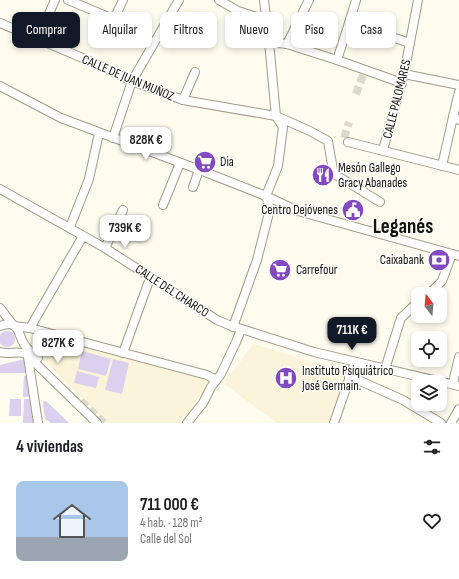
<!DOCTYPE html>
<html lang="es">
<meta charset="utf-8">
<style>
body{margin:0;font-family:"Sofia Sans Condensed",sans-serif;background:#f2f2f2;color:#202124;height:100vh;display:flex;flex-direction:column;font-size:15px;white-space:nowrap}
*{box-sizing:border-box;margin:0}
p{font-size:13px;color:#757577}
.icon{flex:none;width:22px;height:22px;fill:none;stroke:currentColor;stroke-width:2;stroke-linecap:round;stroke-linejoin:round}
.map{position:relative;height:423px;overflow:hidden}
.side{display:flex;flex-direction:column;background:#fff;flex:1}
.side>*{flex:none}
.guide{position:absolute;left:12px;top:12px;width:435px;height:36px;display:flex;gap:8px}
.needle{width:26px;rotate:344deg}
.fabs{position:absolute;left:411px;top:287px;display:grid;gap:8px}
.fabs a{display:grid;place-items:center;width:36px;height:36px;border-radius:8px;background:#fff;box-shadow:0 2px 6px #0003;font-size:20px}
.price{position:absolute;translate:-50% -34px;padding:0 9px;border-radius:8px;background:#fff;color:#222;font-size:13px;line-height:26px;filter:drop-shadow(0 1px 2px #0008)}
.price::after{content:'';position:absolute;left:50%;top:24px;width:12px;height:9px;margin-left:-6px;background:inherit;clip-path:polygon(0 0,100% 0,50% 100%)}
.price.current{background:#111827;color:#fff}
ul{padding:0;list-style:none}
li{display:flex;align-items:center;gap:12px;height:100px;padding:0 16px}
li span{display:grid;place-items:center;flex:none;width:112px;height:80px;border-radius:8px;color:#555}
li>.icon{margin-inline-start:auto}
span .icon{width:48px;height:48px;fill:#fffc;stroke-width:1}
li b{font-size:17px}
h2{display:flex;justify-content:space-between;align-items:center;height:48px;padding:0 16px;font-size:17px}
.pill{padding:0 14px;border-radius:8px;background:#fff;box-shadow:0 2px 6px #0003;font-size:14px;line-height:36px}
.pill.current{background:#111827;color:#fff}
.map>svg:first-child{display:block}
.built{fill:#fcf4da}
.green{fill:#dbd0ee}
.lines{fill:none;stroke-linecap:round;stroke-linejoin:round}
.street-tunnel{stroke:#dbd8cd;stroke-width:8;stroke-dasharray:8 4;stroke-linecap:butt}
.street-casing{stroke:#a19c8a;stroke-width:10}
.street{stroke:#fff;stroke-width:8}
.labels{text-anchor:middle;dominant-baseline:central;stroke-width:3;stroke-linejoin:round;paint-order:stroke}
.street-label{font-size:13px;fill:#14120b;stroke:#fff}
.poi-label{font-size:13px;fill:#14120b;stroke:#fff;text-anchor:start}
.town-label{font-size:21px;font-weight:bold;fill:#14120b;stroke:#fff}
</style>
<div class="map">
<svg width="459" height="423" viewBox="0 0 459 423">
<rect width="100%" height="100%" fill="#fefbef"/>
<!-- built -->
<g class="built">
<path d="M34 334 206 380 207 385 201 398 182 423H108L29 346Z"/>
<path d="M253 344 346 372 328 423H277L224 384Z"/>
</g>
<!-- green -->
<g class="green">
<circle cx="7" cy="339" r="8"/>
<path d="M82 351 111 359 106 376 78 369Z"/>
<path d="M24 359 27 373H0V365Z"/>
<path d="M113 359 129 363 122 394 105 390Z"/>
<path d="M77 371 99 377 96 388 74 383Z"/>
<path d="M24 376H27L30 397H23Z"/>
<path d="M10 399H21V416H9Z"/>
<path d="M24 399H30L34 423H23Z"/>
<path d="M46 401 69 423H51L45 419 43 402Z"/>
</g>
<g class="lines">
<!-- street-tunnel -->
<g class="street-tunnel">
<path d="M356 94 365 70"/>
<path d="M344 138 349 122"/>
<path d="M81 401 104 423"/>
</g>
<!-- street casing -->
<g class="street-casing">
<g id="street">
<path d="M68 0 111 18 116 15 123 0"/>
<path d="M219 0 238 11 266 20"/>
<path d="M264 0 269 42"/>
<path d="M356 0 349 23 410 43"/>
<path d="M0 23 92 62 132 81 183 100 276 116 310 131 328 141 333 170 336 175 380 202"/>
<path d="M38 39 55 0"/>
<path d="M287 44 309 0"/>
<path d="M337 60 349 23"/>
<path d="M404 74 459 85"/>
<path d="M0 86 61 118 200 170 266 196 298 211 459 256"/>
<path d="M459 92 453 117 459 120"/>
<path d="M183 100 195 72"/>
<path d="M113 138 132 81 179 0"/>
<path d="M348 142 459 170"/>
<path d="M383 150 404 74 418 0"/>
<path d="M442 166 453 117"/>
<path d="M193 187 199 170"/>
<path d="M0 189 105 248 217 320 229 325 314 352 459 386"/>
<path d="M266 196 278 166 283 127 276 116 269 42 287 44 340 61 402 83"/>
<path d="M163 205 180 163"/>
<path d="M70 227 89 179 99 133"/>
<path d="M105 248 123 210"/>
<path d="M429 294 442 281 452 254"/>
<path d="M0 308 13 325"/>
<path d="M0 326C20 319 17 333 24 344 27 349 33 354 38 358"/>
<path d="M14 326 30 328 207 375 216 380"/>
<path d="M233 327 257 260 270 209 266 196"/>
<path d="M30 328 83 236"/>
<path d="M0 352C9 355 18 350 26 354L97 423"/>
<path d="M123 353 150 278"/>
<path d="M28 357 38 423"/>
<path d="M385 369 401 318 418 302"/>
<path d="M349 376 403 400 441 423"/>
<path d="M453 383 459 357"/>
<path d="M187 423 203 403 211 387 221 374 236 342 241 330"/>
<path d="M334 423 355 362"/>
<path d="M451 423 459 409"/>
</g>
</g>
<!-- street -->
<use href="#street" class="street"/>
</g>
<!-- icons -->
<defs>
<g id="supermarket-disc" transform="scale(1.15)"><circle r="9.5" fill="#8349c0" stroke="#fff"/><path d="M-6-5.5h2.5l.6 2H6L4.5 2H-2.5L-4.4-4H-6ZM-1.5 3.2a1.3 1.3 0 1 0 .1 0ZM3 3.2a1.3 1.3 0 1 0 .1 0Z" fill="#fff"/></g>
<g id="restaurant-disc" transform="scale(1.15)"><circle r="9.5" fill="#8349c0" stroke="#fff"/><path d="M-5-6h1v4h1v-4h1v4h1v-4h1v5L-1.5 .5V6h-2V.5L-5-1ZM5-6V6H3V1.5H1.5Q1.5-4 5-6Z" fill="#fff"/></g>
<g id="civic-disc" transform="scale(1.15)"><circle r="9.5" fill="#8349c0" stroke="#fff"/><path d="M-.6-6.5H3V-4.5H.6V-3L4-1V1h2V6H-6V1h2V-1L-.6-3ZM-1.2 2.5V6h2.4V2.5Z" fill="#fff"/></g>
<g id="bank-disc" transform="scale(1.15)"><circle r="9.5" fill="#8349c0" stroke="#fff"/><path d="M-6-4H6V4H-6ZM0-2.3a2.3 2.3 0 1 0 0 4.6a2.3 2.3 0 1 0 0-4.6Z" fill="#fff"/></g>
<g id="hospital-disc" transform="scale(1.15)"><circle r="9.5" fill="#8349c0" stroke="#fff"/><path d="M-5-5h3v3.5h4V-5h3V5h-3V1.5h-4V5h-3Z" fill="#fff"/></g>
</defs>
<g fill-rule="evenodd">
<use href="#supermarket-disc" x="205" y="162"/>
<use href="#restaurant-disc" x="323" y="175"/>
<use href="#civic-disc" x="353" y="210"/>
<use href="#bank-disc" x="439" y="260"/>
<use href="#supermarket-disc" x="280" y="270"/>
<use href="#hospital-disc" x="286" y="378"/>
</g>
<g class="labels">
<!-- street labels -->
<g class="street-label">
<text transform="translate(128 78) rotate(23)">CALLE DE JUAN MUÑOZ</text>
<text transform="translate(397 99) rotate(-76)">CALLE PALOMARES</text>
<text transform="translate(172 291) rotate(33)">CALLE DEL CHARCO</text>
</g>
<!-- poi labels -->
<g class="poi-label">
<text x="220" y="162">Dia</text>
<text x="338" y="168">Mesón Gallego<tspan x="338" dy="15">Gracy Abanades</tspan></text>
<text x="338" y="210" text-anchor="end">Centro Dejóvenes</text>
<text x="424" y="260" text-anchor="end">Caixabank</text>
<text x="296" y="270">Carrefour</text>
<text x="302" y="371">Instituto Psiquiátrico<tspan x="302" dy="15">José Germain.</tspan></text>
</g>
<!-- town labels -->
<g class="town-label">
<text x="403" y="226">Leganés</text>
</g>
</g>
</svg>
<div class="fabs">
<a><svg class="needle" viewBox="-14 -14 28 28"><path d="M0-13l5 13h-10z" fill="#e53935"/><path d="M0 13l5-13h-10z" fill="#757577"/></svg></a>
<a><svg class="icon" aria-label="locate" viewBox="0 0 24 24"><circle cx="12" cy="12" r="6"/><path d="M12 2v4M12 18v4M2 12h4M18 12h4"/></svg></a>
<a><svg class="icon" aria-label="layers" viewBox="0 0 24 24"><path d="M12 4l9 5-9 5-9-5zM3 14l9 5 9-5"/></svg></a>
</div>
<b class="price" style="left:146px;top:161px">828K €</b>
<b class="price" style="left:125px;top:249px">739K €</b>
<b class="price current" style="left:352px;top:351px">711K €</b>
<b class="price" style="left:58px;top:364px">827K €</b>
<div class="guide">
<a class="pill current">Comprar</a>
<a class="pill">Alquilar</a>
<a class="pill">Filtros</a>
<a class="pill">Nuevo</a>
<a class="pill">Piso</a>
<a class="pill">Casa</a>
</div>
</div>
<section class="side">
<h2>4 viviendas<svg class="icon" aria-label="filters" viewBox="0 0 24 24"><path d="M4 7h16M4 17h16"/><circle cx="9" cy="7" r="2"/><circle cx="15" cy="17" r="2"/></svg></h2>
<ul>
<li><span style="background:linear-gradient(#a9c7e8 70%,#9aa5b1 0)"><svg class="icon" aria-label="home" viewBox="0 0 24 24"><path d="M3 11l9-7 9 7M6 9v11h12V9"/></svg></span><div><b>711 000 €</b><p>4 hab. · 128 m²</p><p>Calle del Sol</p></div><svg class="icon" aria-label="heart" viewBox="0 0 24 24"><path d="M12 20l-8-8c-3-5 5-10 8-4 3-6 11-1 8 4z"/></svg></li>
</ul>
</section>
